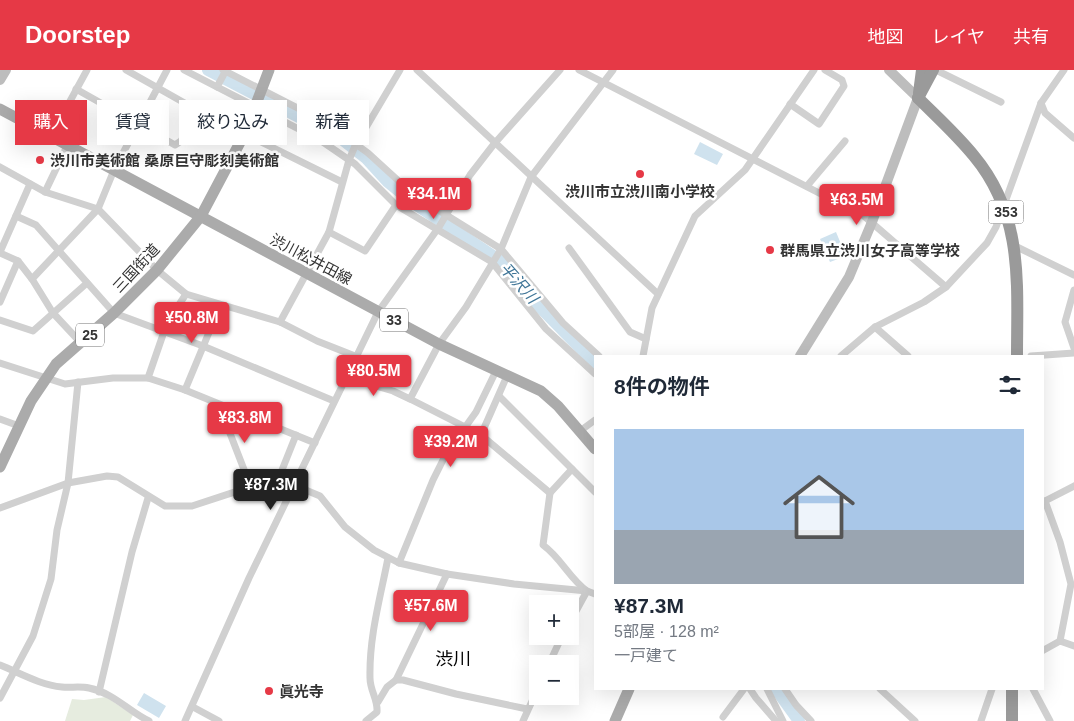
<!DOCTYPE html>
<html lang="ja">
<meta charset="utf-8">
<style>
body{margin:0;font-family:Arial,"Noto Sans JP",sans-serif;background:#f6f6f7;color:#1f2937;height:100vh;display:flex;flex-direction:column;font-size:19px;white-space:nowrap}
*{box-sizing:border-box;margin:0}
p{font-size:16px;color:#747a83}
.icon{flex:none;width:28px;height:28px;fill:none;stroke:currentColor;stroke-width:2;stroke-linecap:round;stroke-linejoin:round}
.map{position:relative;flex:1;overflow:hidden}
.details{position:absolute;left:594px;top:285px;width:450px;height:335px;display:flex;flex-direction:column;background:#fff;border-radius:0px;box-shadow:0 5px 20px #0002}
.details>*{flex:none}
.top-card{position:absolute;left:15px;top:30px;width:475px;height:45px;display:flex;gap:10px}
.fabs{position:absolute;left:529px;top:525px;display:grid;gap:10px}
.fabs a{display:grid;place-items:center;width:50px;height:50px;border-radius:0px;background:#fff;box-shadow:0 5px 20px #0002;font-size:25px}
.price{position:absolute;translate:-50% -42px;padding:0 11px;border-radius:5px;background:#e63946;color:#fff;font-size:16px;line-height:32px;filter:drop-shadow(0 1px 2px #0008)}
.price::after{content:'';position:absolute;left:50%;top:30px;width:15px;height:11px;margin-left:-8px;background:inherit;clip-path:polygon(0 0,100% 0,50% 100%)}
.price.on{background:#222;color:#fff}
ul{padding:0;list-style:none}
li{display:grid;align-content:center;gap:10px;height:265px;padding:0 20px}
li span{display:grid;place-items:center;height:155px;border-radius:0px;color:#555}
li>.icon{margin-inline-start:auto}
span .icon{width:90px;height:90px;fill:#fffc;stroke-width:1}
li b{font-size:21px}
h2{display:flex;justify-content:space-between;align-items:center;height:60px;padding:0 20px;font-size:21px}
.pill{padding:0 18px;border-radius:0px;background:#fff;box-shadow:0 5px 20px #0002;font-size:18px;line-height:45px}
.pill.on{background:#e63946;color:#fff}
header{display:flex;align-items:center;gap:30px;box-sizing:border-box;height:70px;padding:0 25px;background:#e63946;color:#fff}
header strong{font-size:24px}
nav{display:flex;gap:28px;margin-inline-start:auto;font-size:18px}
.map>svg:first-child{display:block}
.green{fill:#e6ecdf}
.water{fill:#cfe2ee}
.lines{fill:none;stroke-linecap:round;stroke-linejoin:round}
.river{stroke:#cfe2ee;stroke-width:12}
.street{stroke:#d0d0d0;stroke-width:7}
.secondary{stroke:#bdbdbd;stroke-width:10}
.primary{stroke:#ababab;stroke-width:11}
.highway{stroke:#9a9a9a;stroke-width:12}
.poi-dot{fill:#e63946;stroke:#fff;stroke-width:2}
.labels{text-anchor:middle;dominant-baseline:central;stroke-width:5;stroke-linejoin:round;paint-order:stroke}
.shield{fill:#fff;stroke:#707070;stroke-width:1}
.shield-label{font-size:14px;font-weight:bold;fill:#333}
.poi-label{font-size:15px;font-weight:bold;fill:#333;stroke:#fff;text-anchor:start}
.street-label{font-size:15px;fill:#333;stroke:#fff}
.water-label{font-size:16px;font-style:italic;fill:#3f7597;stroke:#fff}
.quarter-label{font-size:18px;fill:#000;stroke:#fff}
</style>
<header>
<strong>Doorstep</strong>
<nav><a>地図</a><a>レイヤ</a><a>共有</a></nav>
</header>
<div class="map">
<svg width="1074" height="651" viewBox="0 0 1074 651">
<rect width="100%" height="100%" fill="#fff"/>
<!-- green -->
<path class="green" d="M106 627 133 645 130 651H65L72 629 84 630Z"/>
<!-- water -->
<g class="water">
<path d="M700 72 723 84 717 95 694 84Z"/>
<path d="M836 162 846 186 830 192 820 169Z"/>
<path d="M144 623 166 636 159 648 137 635Z"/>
</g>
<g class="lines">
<!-- river -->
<g class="river">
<path d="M208 0 343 70 366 88 387 111 415 134 505 194 533 230 595 293"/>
<path d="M776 619 799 651"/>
</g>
<!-- street -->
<g class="street">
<path d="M126 0 197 40 342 112"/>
<path d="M167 0 114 100 98 139 157 200 186 224 280 252 317 271 355 286"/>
<path d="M184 0 320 70 355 94 396 135 492 192 546 259 595 304"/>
<path d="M223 0 327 53 368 83 414 125 501 179 563 253 599 286"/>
<path d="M417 0 658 224"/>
<path d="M579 0 864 146 946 217"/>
<path d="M936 0 1001 32"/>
<path d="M217 17 225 2"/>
<path d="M76 19 175 75 181 71 197 40"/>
<path d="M1041 33 1045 43 1074 68"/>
<path d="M790 34 819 54 844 16 842 10 825 0"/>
<path d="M51 66 87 0"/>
<path d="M0 97 45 122 98 139 32 209"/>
<path d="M807 116 845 71"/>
<path d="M45 122 67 76"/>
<path d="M16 146 36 155 114 243 203 276 334 331"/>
<path d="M329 162 365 181 396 135"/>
<path d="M1015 176 1074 205"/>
<path d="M569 178 630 262 646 269"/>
<path d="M0 182 30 114"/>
<path d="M0 183 18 191 32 209 53 243 81 273"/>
<path d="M1074 220 1065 252 1074 278"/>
<path d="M0 232 18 191"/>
<path d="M0 250 33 261 87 213"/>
<path d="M280 252 329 162 349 90 355 76 400 0"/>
<path d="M875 257 908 286"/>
<path d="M643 286 652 238 695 146 745 100 814 0"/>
<path d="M841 286 875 257 924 232 946 217 987 173 996 157 1041 33 1064 0"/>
<path d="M1031 286 1074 283"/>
<path d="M0 293 65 314 113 308H148L185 320 315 373"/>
<path d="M345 307 393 321 410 329"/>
<path d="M148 308 167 253 186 224"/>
<path d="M185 320 220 236"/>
<path d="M499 326 595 422"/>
<path d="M226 337V353L250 415"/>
<path d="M0 349 19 356"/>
<path d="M580 361 595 350"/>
<path d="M481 365 507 306"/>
<path d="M282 415 280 405 296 365"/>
<path d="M550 423 481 365 410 329 439 274 466 237 501 179 531 107 613 0"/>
<path d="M1045 431 1060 472 1071 514 1060 571"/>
<path d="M1043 432 1074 416"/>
<path d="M0 438 68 413 107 406 118 407 165 436H192L259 414 296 416 320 426 345 457 374 480 399 493 447 504 514 514 587 521 595 524"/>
<path d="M399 493 433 410 446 384 476 342 496 301"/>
<path d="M570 552 587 521C570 509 561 488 543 475L550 423 572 399"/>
<path d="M1042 581 1060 571 1074 576"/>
<path d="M549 594 562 566"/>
<path d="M0 595C20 603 40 615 62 617 70 618 80 616 89 618 114 623 128 641 149 651"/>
<path d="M396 610 447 504"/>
<path d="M750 619 756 628 776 651"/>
<path d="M767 619 783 651"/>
<path d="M785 619 796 635 811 651"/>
<path d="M880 619 915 651"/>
<path d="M1033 619 1050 651"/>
<path d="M99 622 132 482 148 428"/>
<path d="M0 628 33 566 51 509 57 460 68 413 78 312"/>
<path d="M378 632 387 617 396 610H403L456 624 527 639"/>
<path d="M193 637 219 651"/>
<path d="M723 647 744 619"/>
<path d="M185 651 249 508 378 242 439 157 470 105 494 74 560 0"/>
<path d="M366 651 377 642C378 629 370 621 370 608 369 567 380 529 388 488"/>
<path d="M523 651 538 618"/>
<path d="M981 651 992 619"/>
</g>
<!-- secondary -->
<g class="secondary">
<path d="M0 10 6 0"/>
<path d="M800 286 849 207 872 152 918 28 889 0"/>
</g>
<!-- primary -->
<g class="primary">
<path d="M0 39 439 274 541 321 558 336 595 379"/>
<path d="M0 397 31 331 56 294 114 243 157 200 201 146 245 63 269 0"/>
<path d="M615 651 629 619"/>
</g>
<!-- highway -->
<g class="highway">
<path d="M919 23 922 0"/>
<path d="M918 28C937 47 957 65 974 86 1024 146 1017 214 1017 286"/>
<path d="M918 28 933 0"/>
<path d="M1012 651V619"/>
</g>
</g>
<!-- markers -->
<g class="poi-dot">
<circle cx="40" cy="90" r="5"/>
<circle cx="640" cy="104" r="5"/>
<circle cx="770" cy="180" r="5"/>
<circle cx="269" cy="621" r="5"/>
</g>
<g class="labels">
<!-- shield labels -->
<g class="shield">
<rect x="988.5" y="130.5" width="35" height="23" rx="4"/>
<rect x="380" y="238.5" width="28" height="23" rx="4"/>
<rect x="76" y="253.5" width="28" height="23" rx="4"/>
</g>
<g class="shield-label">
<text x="1006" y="142">353</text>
<text x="394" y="250">33</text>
<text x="90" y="265">25</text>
</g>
<!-- poi labels -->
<g class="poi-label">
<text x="50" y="90">渋川市美術館 桑原巨守彫刻美術館</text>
<text x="640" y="121" text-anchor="middle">渋川市立渋川南小学校</text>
<text x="780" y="180">群馬県立渋川女子高等学校</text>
<text x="279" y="621">眞光寺</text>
</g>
<!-- street labels -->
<g class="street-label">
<text transform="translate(311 189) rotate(28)">渋川松井田線</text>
<text transform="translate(136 198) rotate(-47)">三国街道</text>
</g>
<!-- water labels -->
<g class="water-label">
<text transform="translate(519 213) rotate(48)">平沢川</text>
</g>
<!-- quarter labels -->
<g class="quarter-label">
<text x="453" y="589">渋川</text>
</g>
</g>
</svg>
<div class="fabs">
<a>+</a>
<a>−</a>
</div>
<b class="price" style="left:434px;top:150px">¥34.1M</b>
<b class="price" style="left:857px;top:156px">¥63.5M</b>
<b class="price" style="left:192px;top:274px">¥50.8M</b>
<b class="price" style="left:374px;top:327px">¥80.5M</b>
<b class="price" style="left:245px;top:374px">¥83.8M</b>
<b class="price" style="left:451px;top:398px">¥39.2M</b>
<b class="price on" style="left:271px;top:441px">¥87.3M</b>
<b class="price" style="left:431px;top:562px">¥57.6M</b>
<div class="top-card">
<a class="pill on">購入</a>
<a class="pill">賃貸</a>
<a class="pill">絞り込み</a>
<a class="pill">新着</a>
</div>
<section class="details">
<h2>8件の物件<svg class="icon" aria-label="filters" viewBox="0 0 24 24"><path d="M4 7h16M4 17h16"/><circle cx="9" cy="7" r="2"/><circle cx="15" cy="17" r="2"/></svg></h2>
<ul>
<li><span style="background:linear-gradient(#a9c7e8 65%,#9aa5b1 0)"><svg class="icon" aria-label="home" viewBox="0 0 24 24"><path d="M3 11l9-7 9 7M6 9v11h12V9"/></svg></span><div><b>¥87.3M</b><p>5部屋 · 128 m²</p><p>一戸建て</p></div></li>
</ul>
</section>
</div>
